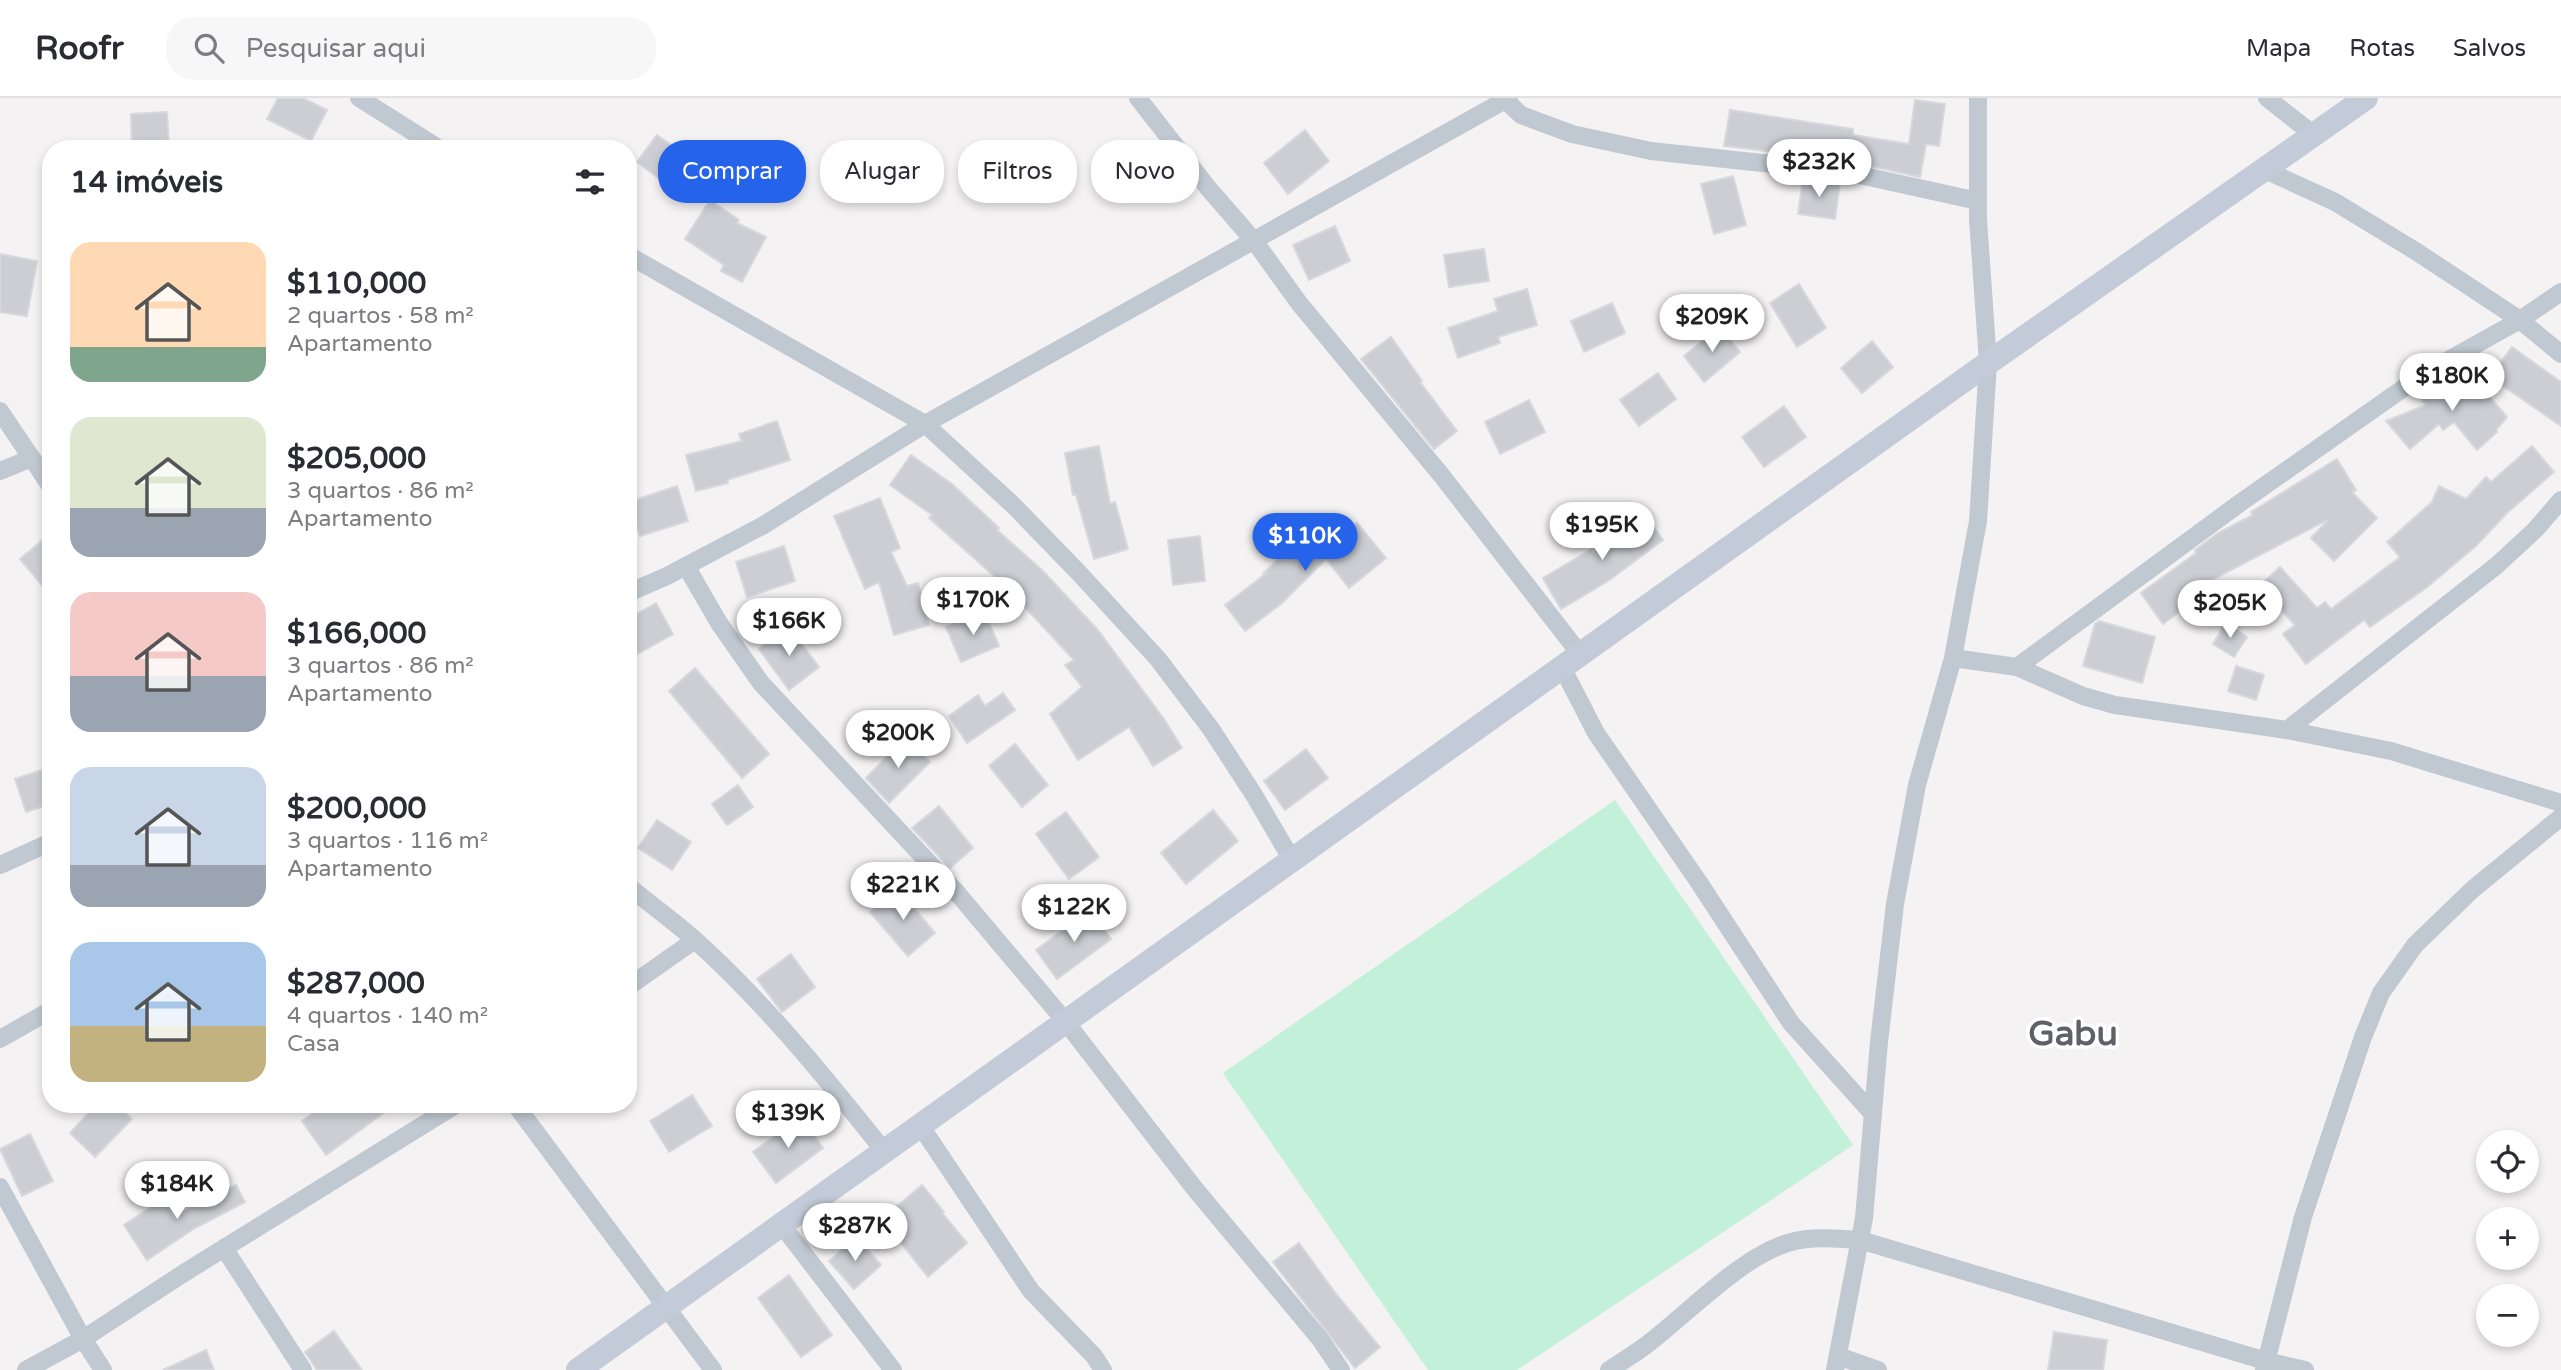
<!DOCTYPE html>
<html lang="pt">
<meta charset="utf-8">
<style>
body{margin:0;font-family:"Varela Round",sans-serif;background:#f7f7f7;color:#2b2b33;height:100vh;display:flex;flex-direction:column;font-size:26px;white-space:nowrap}
*{box-sizing:border-box;margin:0}
p{font-size:23px;color:#7c7c81}
.icon{flex:none;width:38px;height:38px;fill:none;stroke:currentColor;stroke-width:2;stroke-linecap:round;stroke-linejoin:round}
.map{position:relative;flex:1;overflow:hidden}
.side{position:absolute;left:42px;top:42px;width:595px;height:973px;display:flex;flex-direction:column;background:#fff;border-radius:28px;box-shadow:0 4px 10px #0003}
.side>*{flex:none}
.top-card{position:absolute;left:658px;top:42px;width:665px;height:63px;display:flex;gap:14px}
.fabs{position:absolute;left:2476px;top:1032px;display:grid;gap:14px}
.fabs a{display:grid;place-items:center;width:63px;height:63px;border-radius:50%;background:#fff;box-shadow:0 4px 10px #0003;font-size:35px}
.price{position:absolute;translate:-50% -60px;padding:0 16px;border-radius:24px;background:#fff;color:#222;font-size:23px;line-height:46px;filter:drop-shadow(0 2px 4px #0008)}
.price::after{content:'';position:absolute;left:50%;top:42px;width:21px;height:16px;margin-left:-10px;background:inherit;clip-path:polygon(0 0,100% 0,50% 100%)}
.price.selected{background:#2563eb;color:#fff}
ul{padding:0;list-style:none}
li{display:flex;align-items:center;gap:21px;height:175px;padding:0 28px}
li span{display:grid;place-items:center;flex:none;width:196px;height:140px;border-radius:21px;color:#555}
li>.icon{margin-inline-start:auto}
span .icon{width:84px;height:84px;fill:#fffc;stroke-width:1}
li b{font-size:30px}
h2{display:flex;justify-content:space-between;align-items:center;height:84px;padding:0 28px;font-size:30px}
.pill{padding:0 24px;border-radius:28px;background:#fff;box-shadow:0 4px 10px #0003;font-size:24px;line-height:63px}
.pill.selected{background:#2563eb;color:#fff}
header{display:flex;align-items:center;gap:42px;box-sizing:border-box;height:98px;padding:0 35px;background:#fff;border-bottom:2px solid #e1e1e2}
header strong{font-size:33px}
nav{display:flex;gap:38px;margin-inline-start:auto;font-size:24px}
.search{width:490px;height:63px;background:#f7f7f7;display:flex;align-items:center;gap:18px;box-sizing:border-box;padding:0 24px;border-radius:28px;color:#7c7c81;font-size:26px}
.map>svg:first-child{display:block}
.grass{fill:#c2f0d8}
.building{fill:#ccced4;stroke:#d6d8dd;stroke-width:2}
.lines{fill:none;stroke-linecap:round;stroke-linejoin:round}
.street{stroke:#c0c8d1;stroke-width:18}
.secondary{stroke:#c3cbd8;stroke-width:24}
.labels{text-anchor:middle;dominant-baseline:central;stroke-width:7;stroke-linejoin:round;paint-order:stroke}
.town-label{font-size:35px;font-weight:bold;fill:#5e6167;stroke:#fff}
</style>
<header>
<strong>Roofr</strong>
<div class="search"><svg class="icon" aria-label="search" viewBox="0 0 24 24"><circle cx="10" cy="10" r="6"/><path d="M15 15l6 6"/></svg>Pesquisar aqui</div>
<nav><a>Mapa</a><a>Rotas</a><a>Salvos</a></nav>
</header>
<div class="map">
<svg width="2561" height="1272" viewBox="0 0 2561 1272">
<rect width="100%" height="100%" fill="#f4f2f2"/>
<!-- grass -->
<path class="grass" d="M1615 702 1853 1047 1517 1272H1428L1223 975Z"/>
<!-- building -->
<g class="building">
<path d="M278 0H303L327 12 311 43 267 21Z"/>
<path d="M1915 2 1945 6 1939 48 1926 46 1920 79 1847 63 1724 48 1730 12 1853 31V37L1909 46Z"/>
<path d="M167 14 169 51H132L131 16Z"/>
<path d="M1305 32 1329 63 1288 96 1264 65Z"/>
<path d="M657 37 681 54 661 82 637 64Z"/>
<path d="M1733 78 1746 127 1714 136 1701 86Z"/>
<path d="M1803 81 1840 85 1835 121 1798 116Z"/>
<path d="M710 102 739 122 737 125 766 139 742 184 721 173 724 167 685 141Z"/>
<path d="M1335 128 1350 163 1309 182 1293 147Z"/>
<path d="M1484 151 1489 183 1449 189 1444 157Z"/>
<path d="M0 156 37 163 27 218 0 214Z"/>
<path d="M1799 186 1826 230 1797 249 1770 205Z"/>
<path d="M1527 191 1537 227 1498 239 1500 245 1458 260 1448 230 1498 213 1494 201Z"/>
<path d="M1612 205 1625 235 1584 254 1571 223Z"/>
<path d="M1720 229 1740 254 1704 284 1684 258Z"/>
<path d="M1391 239 1422 283 1420 284 1457 333 1434 351 1361 261Z"/>
<path d="M1872 243 1893 269 1862 295 1841 270Z"/>
<path d="M2512 249 2561 284V328L2490 279Z"/>
<path d="M2464 270 2480 293 2482 290 2507 319 2496 332 2497 334 2477 352 2454 324 2443 332 2439 326 2410 351 2386 323 2426 307 2421 301Z"/>
<path d="M1658 275 1676 301 1639 328 1620 302Z"/>
<path d="M1529 302 1545 334 1500 356 1485 324Z"/>
<path d="M1784 308 1806 339 1764 369 1742 339Z"/>
<path d="M777 323 790 362 727 382 728 385 696 393 686 357 742 343 739 336Z"/>
<path d="M1099 348 1110 406 1115 404 1128 451 1094 461 1076 397H1073L1065 355Z"/>
<path d="M2532 348 2554 374 2507 415 2476 448 2426 490 2370 529 2364 522 2306 566 2283 536 2295 527 2259 488 2280 469 2317 510 2325 504 2331 511 2400 459 2387 444 2432 404 2439 388 2466 401 2486 379 2491 384Z"/>
<path d="M911 357 952 386 999 430 997 432 1042 472 1097 531 1164 621 1182 650 1153 668 1129 629 1078 662 1050 616 1082 589 1065 567 1074 562 1021 505 1022 503 929 420 932 417 890 387Z"/>
<path d="M2337 361 2356 392 2352 394 2377 420 2334 463 2311 440 2329 421 2200 488 2205 495 2163 526 2141 495 2196 455 2195 452 2218 435 2253 417 2251 414Z"/>
<path d="M677 388 688 423 640 438 629 404Z"/>
<path d="M880 400 900 450 891 454 907 488 918 485 929 527 894 537 879 484 865 491 834 418Z"/>
<path d="M1644 416 1663 442 1608 483 1561 511 1543 480 1592 451 1593 453Z"/>
<path d="M1357 425 1386 460 1349 490 1326 461 1281 506 1245 533 1225 507 1268 474 1264 475 1302 437 1325 460 1321 455Z"/>
<path d="M51 435V498L20 461Z"/>
<path d="M1200 438 1205 483 1173 487 1168 442Z"/>
<path d="M784 448 795 483 747 499 736 464Z"/>
<path d="M656 505 673 536 634 558 628 548V521Z"/>
<path d="M984 513 999 548 961 564 946 529Z"/>
<path d="M2099 523 2155 539 2142 585 2083 568 2095 526Z"/>
<path d="M2226 525 2247 539 2234 559 2213 546Z"/>
<path d="M789 529 819 569 789 592 759 551Z"/>
<path d="M2236 568 2264 577 2256 602 2228 593Z"/>
<path d="M695 570 769 656 742 680 669 593Z"/>
<path d="M1003 595 1015 612 967 645 949 618 978 597 985 608Z"/>
<path d="M905 640 930 664 889 705 866 680Z"/>
<path d="M1015 646 1048 687 1022 709 989 668Z"/>
<path d="M1306 651 1328 680 1285 712 1264 683Z"/>
<path d="M51 669V706L26 714 15 681Z"/>
<path d="M738 687 753 709 727 727 712 706Z"/>
<path d="M939 708 973 750 950 770 912 730Z"/>
<path d="M1213 712 1238 743 1186 786 1161 755Z"/>
<path d="M1066 714 1099 759 1069 781 1036 736Z"/>
<path d="M657 722 691 744 672 772 638 750Z"/>
<path d="M898 791 935 835 908 858 870 814Z"/>
<path d="M1090 812 1111 841 1057 881 1036 852Z"/>
<path d="M791 856 815 889 782 914 757 881Z"/>
<path d="M692 997 712 1028 669 1054 650 1023Z"/>
<path d="M97 1006H116L132 1021 95 1059 70 1035Z"/>
<path d="M326 1006H396L326 1057 302 1023Z"/>
<path d="M801 1019 823 1050 776 1085 753 1054Z"/>
<path d="M30 1036 53 1083 22 1098 0 1051Z"/>
<path d="M236 1087 245 1104 195 1130 147 1162 124 1127 163 1101 174 1119Z"/>
<path d="M922 1087 944 1114 942 1115 967 1145 928 1179 882 1121Z"/>
<path d="M856 1139 881 1167 854 1191 829 1163Z"/>
<path d="M1299 1145 1336 1196 1380 1249 1355 1270 1273 1164Z"/>
<path d="M789 1177 832 1237 801 1259 758 1200Z"/>
<path d="M334 1233 362 1272H317L305 1254Z"/>
<path d="M2054 1234 2107 1242 2103 1272H2048Z"/>
<path d="M206 1252 214 1272H163Z"/>
</g>
<g class="lines">
<!-- street -->
<g class="street">
<path d="M359 0 440 51"/>
<path d="M1138 0 1209 91 1255 144 1299 205 1442 378 1580 556"/>
<path d="M1503 0 1521 17 1572 36 1651 53 1846 74 1978 103"/>
<path d="M2267 0 2314 37"/>
<path d="M2263 71 2335 104 2417 154 2520 222 2561 256"/>
<path d="M628 157 925 326 1013 407 1079 475 1158 561 1211 631 1254 697 1292 762"/>
<path d="M0 313 51 389"/>
<path d="M0 373 32 360"/>
<path d="M686 468 719 525 761 585 958 796 1065 923 1195 1091 1320 1241 1341 1272"/>
<path d="M628 495 667 478 762 428 925 326 1509 0"/>
<path d="M1953 560 2017 569 2083 598 2115 607 2287 632 2391 653 2561 705"/>
<path d="M1562 569 1596 635 1698 783 1791 925 1873 1016"/>
<path d="M2017 569 2240 405 2425 275 2520 222 2561 194"/>
<path d="M2287 632 2496 468 2535 432 2561 402"/>
<path d="M0 767 51 744"/>
<path d="M628 788C650 806 674 823 695 842 765 905 825 979 884 1053"/>
<path d="M628 889 695 842"/>
<path d="M0 941 51 912"/>
<path d="M515 1006 713 1272"/>
<path d="M920 1027 1031 1193 1094 1258 1103 1272"/>
<path d="M0 1089 83 1241 103 1272"/>
<path d="M781 1126 893 1272"/>
<path d="M224 1150 303 1272"/>
<path d="M1838 1258 1878 1272"/>
<path d="M26 1272 83 1241 184 1175 457 1006"/>
<path d="M1609 1272C1621 1264 1633 1257 1645 1248 1688 1216 1743 1155 1795 1143 1816 1138 1838 1141 1860 1142L2266 1263 2305 1272"/>
<path d="M1835 1272 1864 1120 1879 944 1895 806 1917 687 1953 560 1978 423 1988 265 1978 121V0"/>
<path d="M2264 1272 2303 1119 2363 939 2381 895 2415 847 2473 791 2561 719"/>
</g>
<!-- secondary -->
<path class="secondary" d="M578 1272 1988 265 2366 0"/>
</g>
<g class="labels">
<!-- town labels -->
<g class="town-label">
<text x="2073" y="936">Gabu</text>
</g>
</g>
</svg>
<div class="fabs">
<a><svg class="icon" aria-label="locate" viewBox="0 0 24 24"><circle cx="12" cy="12" r="6"/><path d="M12 2v4M12 18v4M2 12h4M18 12h4"/></svg></a>
<a>+</a>
<a>−</a>
</div>
<b class="price" style="left:1819px;top:101px">$232K</b>
<b class="price" style="left:1712px;top:256px">$209K</b>
<b class="price" style="left:2452px;top:315px">$180K</b>
<b class="price" style="left:1602px;top:464px">$195K</b>
<b class="price selected" style="left:1305px;top:475px">$110K</b>
<b class="price" style="left:973px;top:539px">$170K</b>
<b class="price" style="left:2230px;top:542px">$205K</b>
<b class="price" style="left:789px;top:560px">$166K</b>
<b class="price" style="left:898px;top:672px">$200K</b>
<b class="price" style="left:903px;top:824px">$221K</b>
<b class="price" style="left:1074px;top:846px">$122K</b>
<b class="price" style="left:788px;top:1052px">$139K</b>
<b class="price" style="left:177px;top:1123px">$184K</b>
<b class="price" style="left:855px;top:1165px">$287K</b>
<div class="top-card">
<a class="pill selected">Comprar</a>
<a class="pill">Alugar</a>
<a class="pill">Filtros</a>
<a class="pill">Novo</a>
</div>
<section class="side">
<h2>14 imóveis<svg class="icon" aria-label="filters" viewBox="0 0 24 24"><path d="M4 7h16M4 17h16"/><circle cx="9" cy="7" r="2"/><circle cx="15" cy="17" r="2"/></svg></h2>
<ul>
<li><span style="background:linear-gradient(#ffd9b3 75%,#7fa58c 0)"><svg class="icon" aria-label="home" viewBox="0 0 24 24"><path d="M3 11l9-7 9 7M6 9v11h12V9"/></svg></span><div><b>$110,000</b><p>2 quartos · 58 m²</p><p>Apartamento</p></div></li>
<li><span style="background:linear-gradient(#dfe7d0 65%,#9aa5b1 0)"><svg class="icon" aria-label="home" viewBox="0 0 24 24"><path d="M3 11l9-7 9 7M6 9v11h12V9"/></svg></span><div><b>$205,000</b><p>3 quartos · 86 m²</p><p>Apartamento</p></div></li>
<li><span style="background:linear-gradient(#f6c9c9 60%,#9aa5b1 0)"><svg class="icon" aria-label="home" viewBox="0 0 24 24"><path d="M3 11l9-7 9 7M6 9v11h12V9"/></svg></span><div><b>$166,000</b><p>3 quartos · 86 m²</p><p>Apartamento</p></div></li>
<li><span style="background:linear-gradient(#c9d6e8 70%,#9aa5b1 0)"><svg class="icon" aria-label="home" viewBox="0 0 24 24"><path d="M3 11l9-7 9 7M6 9v11h12V9"/></svg></span><div><b>$200,000</b><p>3 quartos · 116 m²</p><p>Apartamento</p></div></li>
<li><span style="background:linear-gradient(#a9c7e8 60%,#c2b280 0)"><svg class="icon" aria-label="home" viewBox="0 0 24 24"><path d="M3 11l9-7 9 7M6 9v11h12V9"/></svg></span><div><b>$287,000</b><p>4 quartos · 140 m²</p><p>Casa</p></div></li>
</ul>
</section>
</div>
